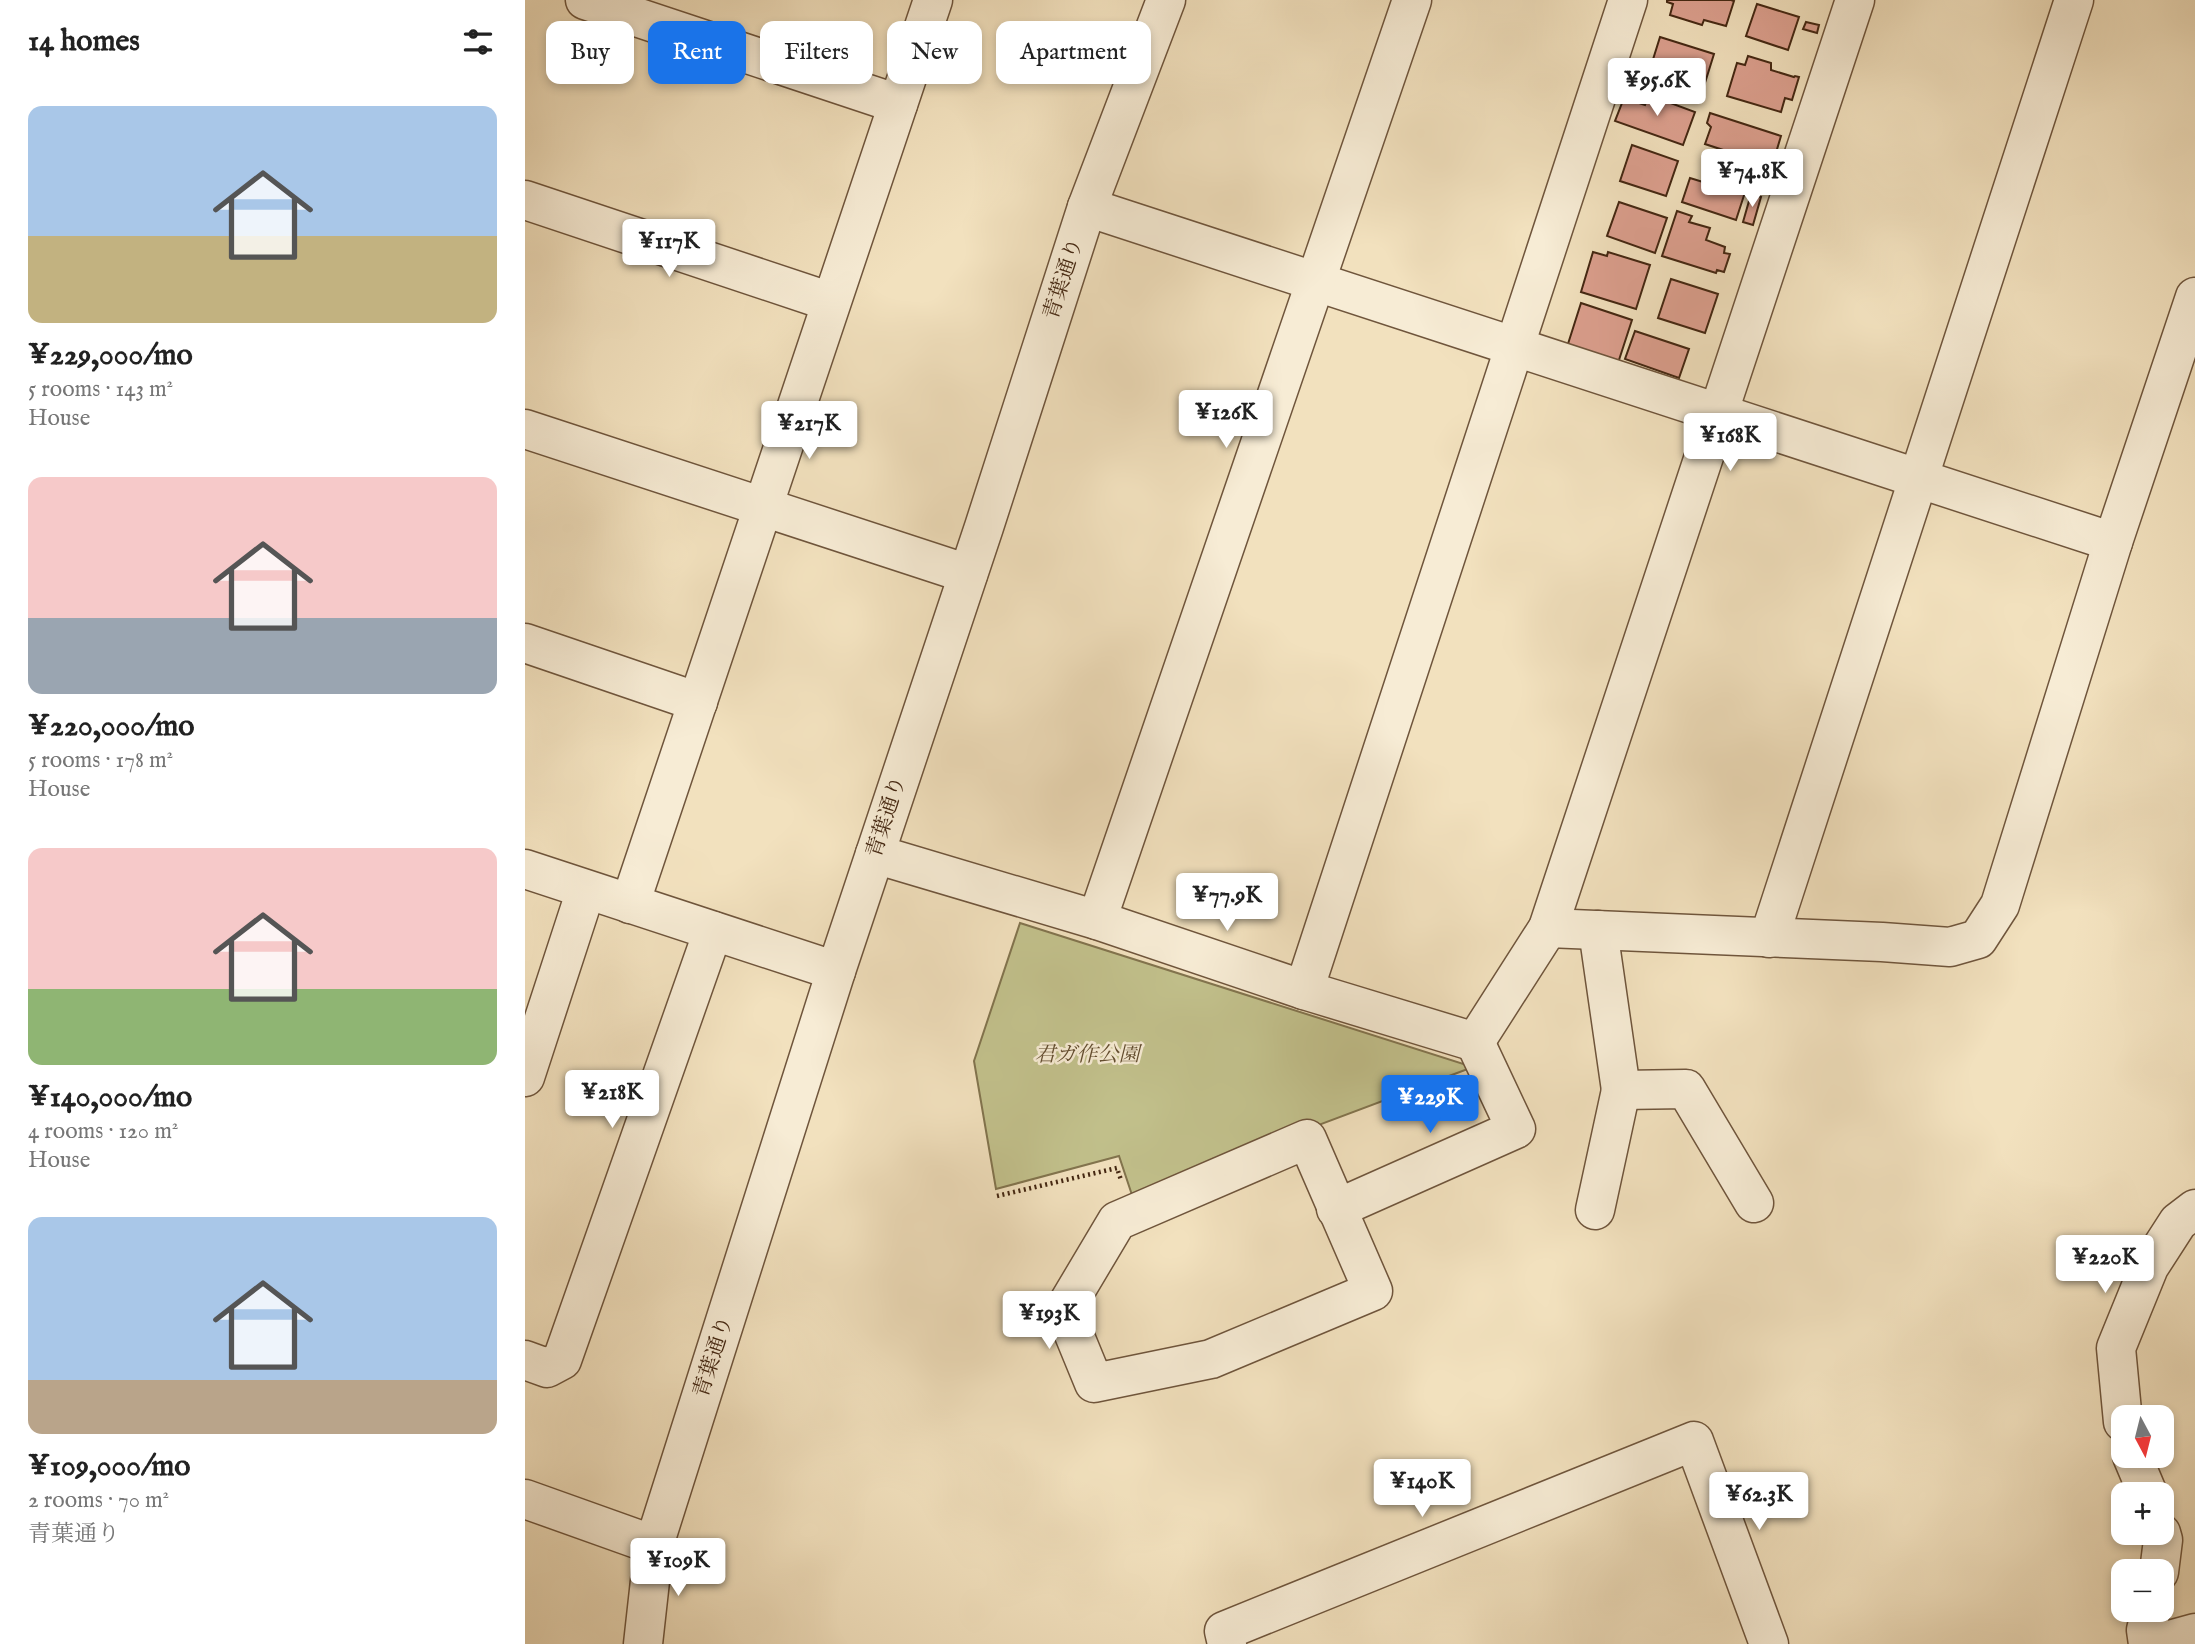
<!DOCTYPE html>
<meta charset="utf-8">
<style>
body{margin:0;font-family:"IM FELL English","Noto Serif JP",serif;background:#f2f2f2;color:#222;height:100vh;display:flex;flex-direction:column;font-size:26px;white-space:nowrap}
*{box-sizing:border-box;margin:0}
p{font-size:23px;color:#767676}
.icon{flex:none;width:38px;height:38px;fill:none;stroke:currentColor;stroke-width:2;stroke-linecap:round;stroke-linejoin:round}
.map{position:relative;flex:1;overflow:hidden}
.sheet{display:flex;flex-direction:column;background:#fff;width:525px}
.sheet>*{flex:none}
.banner{position:absolute;left:21px;top:21px;width:665px;height:63px;display:flex;gap:14px}
.needle{width:46px;rotate:173deg}
.controls{position:absolute;left:1586px;top:1405px;display:grid;gap:14px}
.controls a{display:grid;place-items:center;width:63px;height:63px;border-radius:14px;background:#fff;box-shadow:0 4px 10px #0003;font-size:35px}
.price{position:absolute;translate:-50% -60px;padding:0 16px;border-radius:7px;background:#fff;color:#222;font-size:23px;line-height:46px;filter:drop-shadow(0 2px 4px #0008)}
.price::after{content:'';position:absolute;left:50%;top:42px;width:21px;height:16px;margin-left:-10px;background:inherit;clip-path:polygon(0 0,100% 0,50% 100%)}
.price.selected{background:#1a73e8;color:#fff}
ul{padding:0;list-style:none}
li{display:grid;align-content:center;gap:14px;height:371px;padding:0 28px}
li span{display:grid;place-items:center;height:217px;border-radius:14px;color:#555}
li>.icon{margin-inline-start:auto}
span .icon{width:126px;height:126px;fill:#fffc;stroke-width:1}
li b{font-size:30px}
h2{display:flex;justify-content:space-between;align-items:center;height:84px;padding:0 28px;font-size:30px}
.pill{padding:0 24px;border-radius:14px;background:#fff;box-shadow:0 4px 10px #0003;font-size:24px;line-height:63px}
.pill.selected{background:#1a73e8;color:#fff}
main{display:flex;flex:1;min-height:0}
.map>svg:first-child{display:block}
.green{fill:#c2c18c;stroke:#82744e;stroke-width:2}
.building{fill:#dc9f8e;stroke:#432611;stroke-width:2}
.lines{fill:none;stroke-linecap:round;stroke-linejoin:round}
.minor-casing{stroke:#6f553c;stroke-width:41}
.path{stroke:#432611;stroke-width:4.5;stroke-dasharray:2 3.5;stroke-linecap:butt}
.minor{stroke:#f7ecd5;stroke-width:38}
.labels{text-anchor:middle;dominant-baseline:central;stroke-width:5;stroke-linejoin:round;paint-order:stroke}
.street-label{font-size:21px;fill:#432611;stroke:#f7ecd5}
.park-label{font-size:21px;font-style:italic;fill:#634d30;stroke:#f7ecd5}
</style>
<main>
<section class="sheet">
<h2>14 homes<svg class="icon" aria-label="filters" viewBox="0 0 24 24"><path d="M4 7h16M4 17h16"/><circle cx="9" cy="7" r="2"/><circle cx="15" cy="17" r="2"/></svg></h2>
<ul>
<li><span style="background:linear-gradient(#a9c7e8 60%,#c2b280 0)"><svg class="icon" aria-label="home" viewBox="0 0 24 24"><path d="M3 11l9-7 9 7M6 9v11h12V9"/></svg></span><div><b>¥229,000/mo</b><p>5 rooms · 143 m²</p><p>House</p></div></li>
<li><span style="background:linear-gradient(#f6c9c9 65%,#9aa5b1 0)"><svg class="icon" aria-label="home" viewBox="0 0 24 24"><path d="M3 11l9-7 9 7M6 9v11h12V9"/></svg></span><div><b>¥220,000/mo</b><p>5 rooms · 178 m²</p><p>House</p></div></li>
<li><span style="background:linear-gradient(#f6c9c9 65%,#8fb573 0)"><svg class="icon" aria-label="home" viewBox="0 0 24 24"><path d="M3 11l9-7 9 7M6 9v11h12V9"/></svg></span><div><b>¥140,000/mo</b><p>4 rooms · 120 m²</p><p>House</p></div></li>
<li><span style="background:linear-gradient(#a9c7e8 75%,#b9a48a 0)"><svg class="icon" aria-label="home" viewBox="0 0 24 24"><path d="M3 11l9-7 9 7M6 9v11h12V9"/></svg></span><div><b>¥109,000/mo</b><p>2 rooms · 70 m²</p><p>青葉通り</p></div></li>
</ul>
</section>
<div class="map">
<svg width="1670" height="1644" viewBox="0 0 1670 1644">
<rect width="100%" height="100%" fill="#f2e1be"/>
<filter id="stains"><feTurbulence type="fractalNoise" baseFrequency=".00286" numOctaves="4"/><feColorMatrix values="0 0 0 0 .2 0 0 0 0 .09 0 0 0 0 .02 0 0 0 .5 -.17"/></filter>
<radialGradient id="worn" r=".72"><stop offset=".6" stop-color="#630" stop-opacity="0"/><stop offset="1" stop-color="#630" stop-opacity=".3"/></radialGradient>
<!-- green -->
<path class="green" d="M495 923 948 1067 607 1195 594 1156 471 1189 449 1061Z"/>
<!-- building -->
<g class="building">
<path d="M1142 0H1206L1209 1 1201 26 1179 20 1177 25 1145 15 1148 4 1142 2Z"/>
<path d="M1232 4 1274 17 1263 50 1221 36Z"/>
<path d="M1281 22 1294 25 1292 33 1278 29Z"/>
<path d="M1135 37 1189 54 1179 86 1125 69Z"/>
<path d="M1223 56 1246 63V70L1269 77 1270 76 1274 77 1267 100 1260 98 1256 112 1202 96 1212 63 1220 65Z"/>
<path d="M1124 95 1170 112 1158 145 1090 121 1099 98 1120 105Z"/>
<path d="M1185 113 1256 136 1247 166 1180 144 1186 127 1182 123Z"/>
<path d="M1107 145 1153 161 1141 196 1095 181Z"/>
<path d="M1195 174 1223 183 1211 220 1157 202 1165 178 1191 186Z"/>
<path d="M1226 194 1236 197 1228 225 1218 222Z"/>
<path d="M1094 202 1142 218 1130 253 1082 236Z"/>
<path d="M1152 211 1167 216 1164 222 1185 228 1181 240 1200 247 1199 253 1205 254 1199 272 1192 270 1191 273 1137 256Z"/>
<path d="M1068 252 1082 256 1083 252 1125 265 1111 309 1056 292Z"/>
<path d="M1146 279 1193 294 1180 333 1133 318Z"/>
<path d="M1056 303 1107 320 1093 363 1042 347Z"/>
<path d="M1110 331 1164 349 1154 378 1100 359Z"/>
</g>
<g class="lines">
<!-- minor casing -->
<g class="minor-casing">
<g id="minor">
<path d="M60 0 373 104"/>
<path d="M0 200 306 302"/>
<path d="M562 207 1588 542"/>
<path d="M0 429 443 574"/>
<path d="M0 643 173 702"/>
<path d="M350 854 572 920 779 990 950 1042 1023 928 1330 0"/>
<path d="M0 869 311 971"/>
<path d="M105 904 408 0"/>
<path d="M572 920 887 0"/>
<path d="M1023 928 1357 942 1425 947 1453 939 1475 905 1588 542 1670 297"/>
<path d="M1073 930 1096 1090 1161 1089 1229 1203"/>
<path d="M1244 938 1549 0"/>
<path d="M779 990 1103 0"/>
<path d="M0 1077 61 890"/>
<path d="M782 1139 848 1291 686 1359 569 1383 539 1310 592 1221Z"/>
<path d="M811 1209 991 1129 950 1042"/>
<path d="M1070 1210 1096 1090"/>
<path d="M0 1360 22 1368 37 1360 188 931"/>
<path d="M1598 1422 1591 1348 1624 1267 1653 1222 1670 1209"/>
<path d="M1607 1456 1623 1494"/>
<path d="M0 1499 129 1545"/>
<path d="M1634 1572 1638 1540 1636 1533"/>
<path d="M118 1644 129 1545 311 971 459 527 562 207 641 0"/>
<path d="M702 1644 699 1631 1169 1441 1244 1644"/>
<path d="M1623 1644 1621 1630 1626 1610"/>
<path d="M1630 1644 1670 1633"/>
</g>
</g>
<!-- path -->
<path class="path" d="M472 1196 592 1168 596 1180"/>
<!-- minor -->
<use href="#minor" class="minor"/>
</g>
<g class="labels">
<!-- street labels -->
<g class="street-label">
<text transform="translate(539 279) rotate(-72)">青葉通り</text>
<text transform="translate(362 817) rotate(-72)">青葉通り</text>
<text transform="translate(189 1357) rotate(-72)">青葉通り</text>
</g>
<!-- park labels -->
<g class="park-label">
<text x="562" y="1055">君ガ作公園</text>
</g>
</g>
<rect width="100%" height="100%" filter="url(#stains)"/>
<rect width="100%" height="100%" fill="url(#worn)"/>
</svg>
<div class="controls">
<a><svg class="needle" viewBox="-14 -14 28 28"><path d="M0-13l5 13h-10z" fill="#e53935"/><path d="M0 13l5-13h-10z" fill="#767676"/></svg></a>
<a>+</a>
<a>−</a>
</div>
<b class="price" style="left:1132px;top:118px">¥95.6K</b>
<b class="price" style="left:1227px;top:209px">¥74.8K</b>
<b class="price" style="left:144px;top:279px">¥117K</b>
<b class="price" style="left:701px;top:450px">¥126K</b>
<b class="price" style="left:284px;top:461px">¥217K</b>
<b class="price" style="left:1205px;top:473px">¥168K</b>
<b class="price" style="left:702px;top:933px">¥77.9K</b>
<b class="price" style="left:87px;top:1130px">¥218K</b>
<b class="price selected" style="left:905px;top:1135px">¥229K</b>
<b class="price" style="left:1580px;top:1295px">¥220K</b>
<b class="price" style="left:524px;top:1351px">¥193K</b>
<b class="price" style="left:897px;top:1519px">¥140K</b>
<b class="price" style="left:1234px;top:1532px">¥62.3K</b>
<b class="price" style="left:153px;top:1598px">¥109K</b>
<div class="banner">
<a class="pill">Buy</a>
<a class="pill selected">Rent</a>
<a class="pill">Filters</a>
<a class="pill">New</a>
<a class="pill">Apartment</a>
</div>
</div>
</main>
